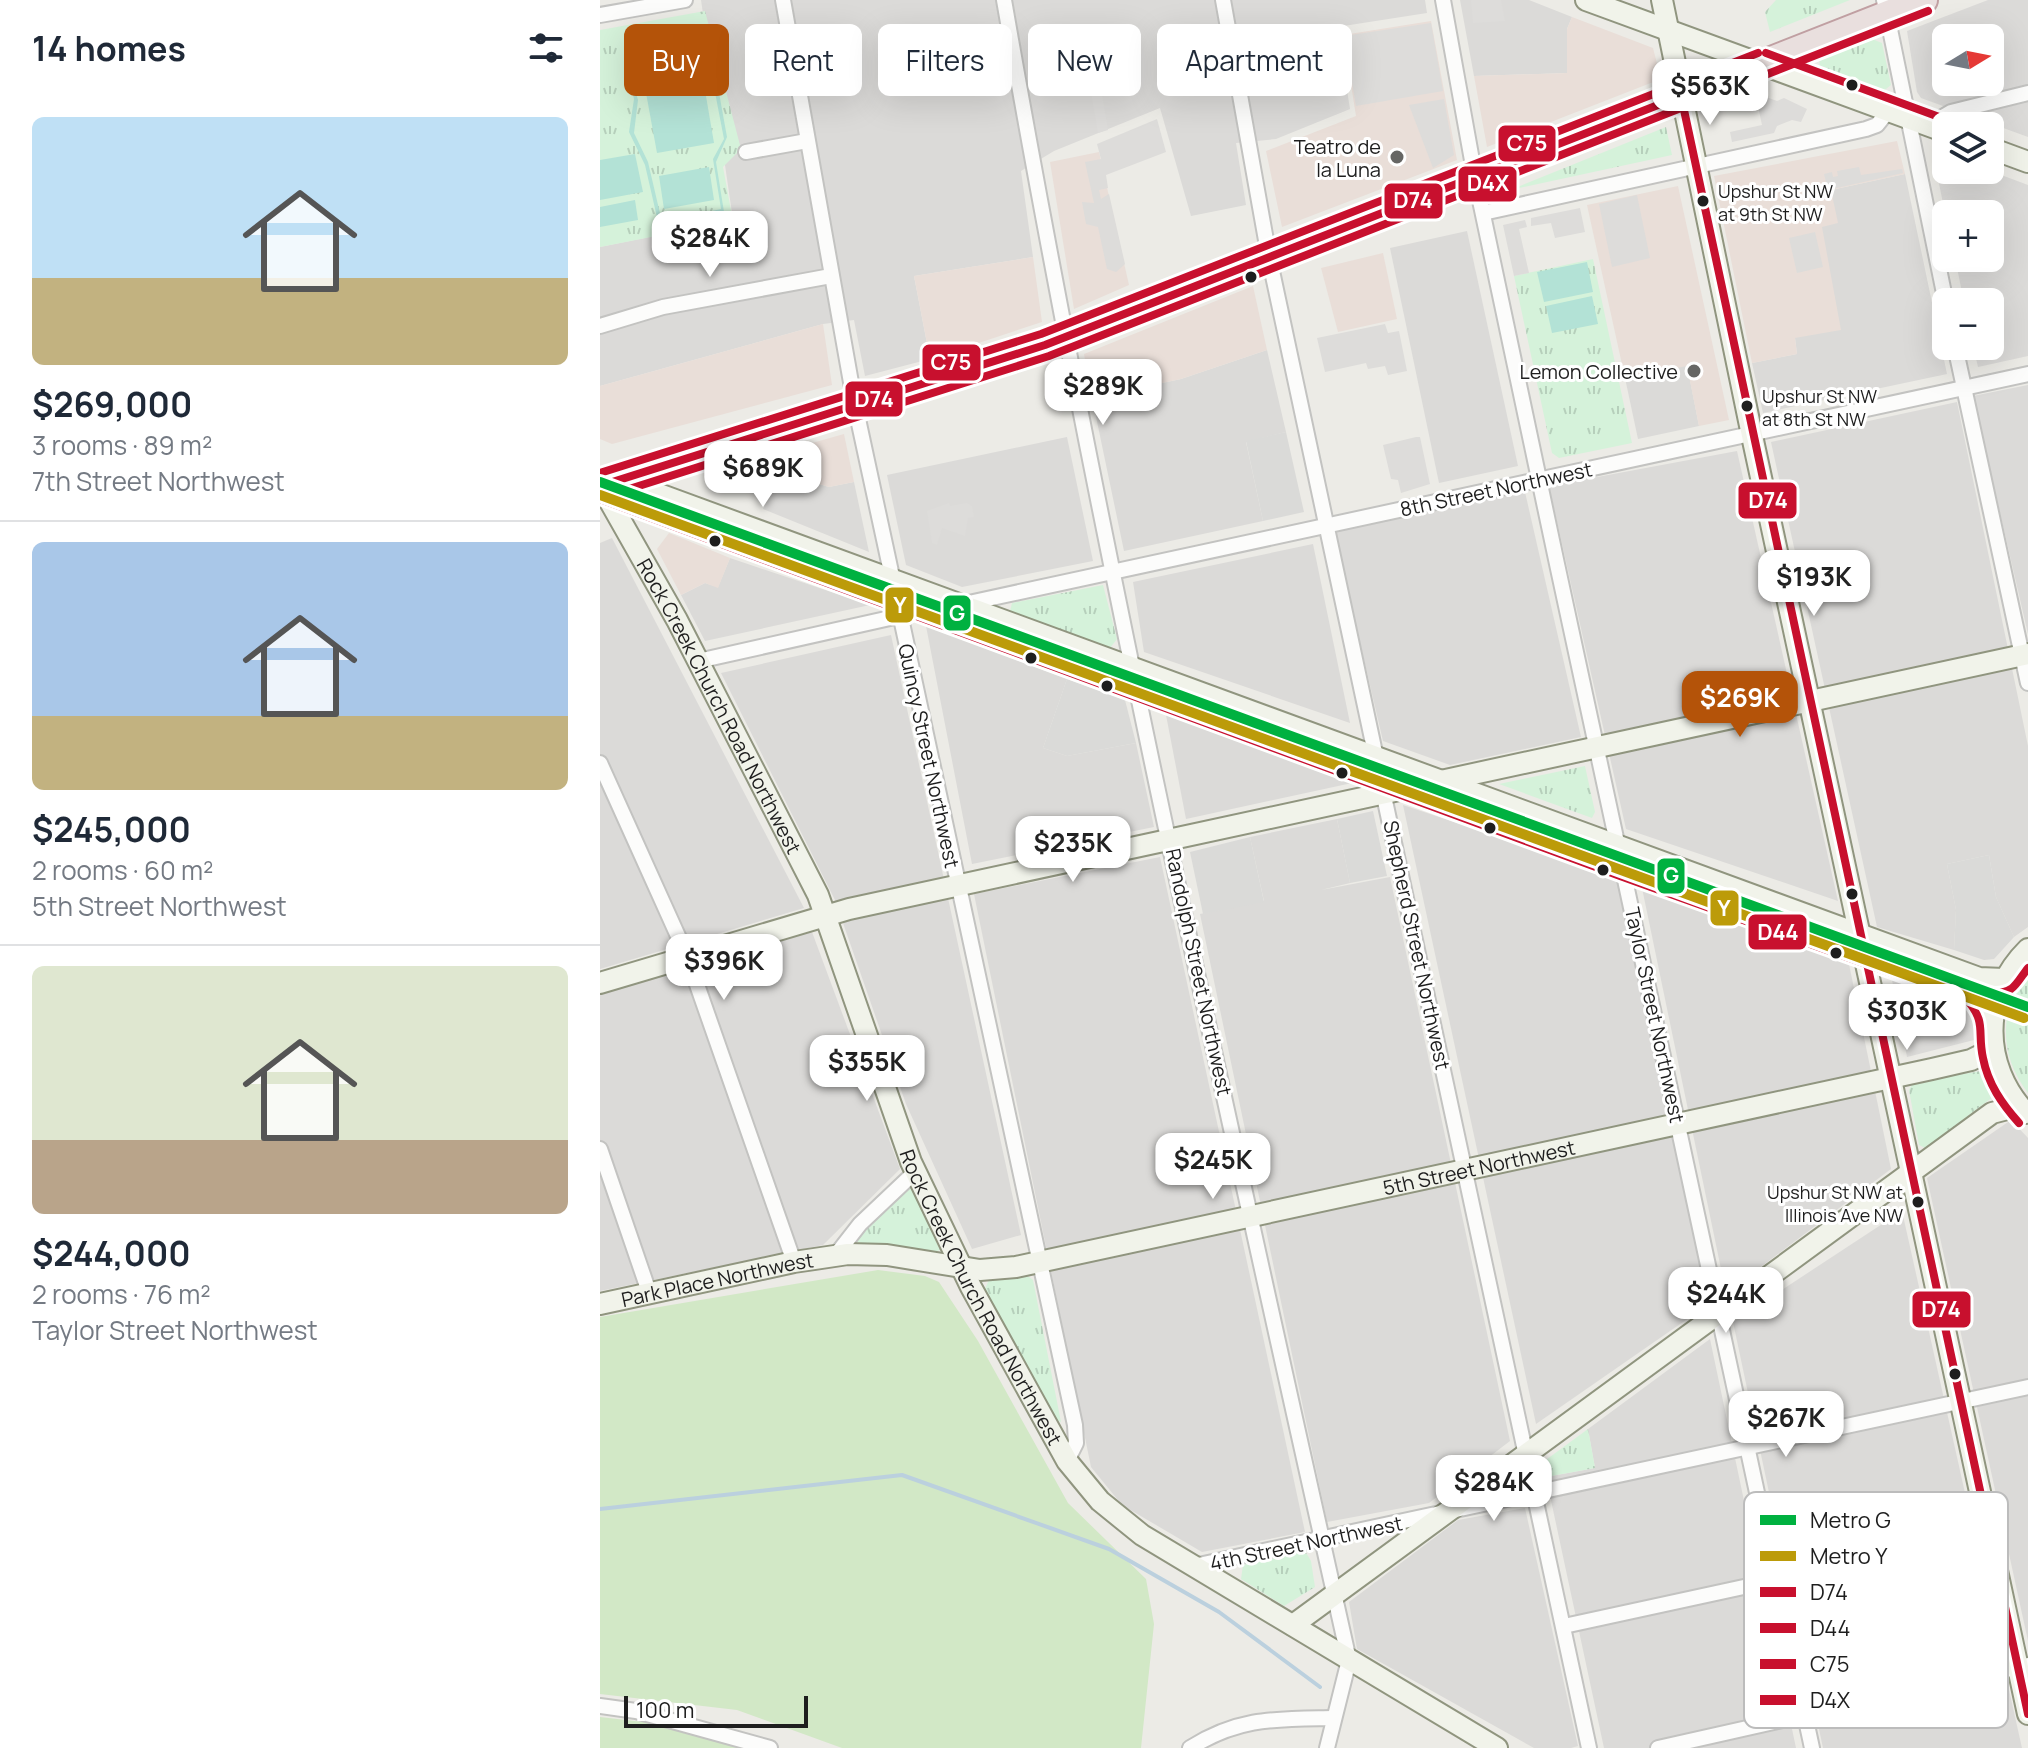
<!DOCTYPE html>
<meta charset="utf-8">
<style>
body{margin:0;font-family:Manrope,sans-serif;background:#f2f2f3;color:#1f2937;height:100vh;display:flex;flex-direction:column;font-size:30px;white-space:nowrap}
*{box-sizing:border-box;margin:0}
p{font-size:26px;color:#747a83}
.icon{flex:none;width:44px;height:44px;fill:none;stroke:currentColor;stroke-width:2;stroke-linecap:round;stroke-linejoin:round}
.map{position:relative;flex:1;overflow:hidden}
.sheet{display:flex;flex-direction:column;background:#fff;width:600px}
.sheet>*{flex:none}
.hud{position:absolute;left:24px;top:24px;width:760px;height:72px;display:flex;gap:16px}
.needle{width:52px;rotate:80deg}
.tools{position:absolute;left:1332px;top:24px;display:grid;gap:16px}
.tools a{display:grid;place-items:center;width:72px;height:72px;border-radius:12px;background:#fff;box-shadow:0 8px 32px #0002;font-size:40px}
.scale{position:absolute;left:24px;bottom:20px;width:184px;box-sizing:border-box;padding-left:8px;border:4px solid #1e1e1e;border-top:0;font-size:22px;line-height:28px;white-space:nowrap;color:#1e1e1e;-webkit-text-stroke:6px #fff;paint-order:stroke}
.price{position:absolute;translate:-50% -68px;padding:0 18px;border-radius:16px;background:#fff;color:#222;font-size:26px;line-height:52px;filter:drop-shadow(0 2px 4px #0008)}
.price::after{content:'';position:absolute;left:50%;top:48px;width:24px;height:18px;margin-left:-12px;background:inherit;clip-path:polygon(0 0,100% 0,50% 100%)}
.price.active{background:#b45309;color:#fff}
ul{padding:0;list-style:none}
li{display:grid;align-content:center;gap:16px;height:424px;padding:0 32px}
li+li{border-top:2px solid #e0e1e3}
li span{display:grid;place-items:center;height:248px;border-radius:12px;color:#555}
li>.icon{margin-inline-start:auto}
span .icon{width:144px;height:144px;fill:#fffc;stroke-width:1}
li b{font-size:34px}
h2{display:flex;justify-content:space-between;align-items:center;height:96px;padding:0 32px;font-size:34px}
.pill{padding:0 28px;border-radius:12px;background:#fff;box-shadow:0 8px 32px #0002;font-size:28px;line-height:72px}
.pill.active{background:#b45309;color:#fff}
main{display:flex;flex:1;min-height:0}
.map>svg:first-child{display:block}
.residential{fill:#dbdad8;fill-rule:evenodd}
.commercial{fill:#e9ded8}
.religious{fill:#dadad8}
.grass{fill:#d2e8c6}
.park{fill:url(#park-tufts)}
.pitch{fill:#b3e2d6;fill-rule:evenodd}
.parking{fill:#dddcda}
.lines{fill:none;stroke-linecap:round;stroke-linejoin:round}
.stream{stroke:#bbd0de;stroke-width:4}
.street-casing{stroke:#c3c3c1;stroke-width:18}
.secondary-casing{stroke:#90957f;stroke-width:24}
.highway-casing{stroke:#c09fa2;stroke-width:30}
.street{stroke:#fcfcfb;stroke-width:14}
.secondary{stroke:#f1f3ea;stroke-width:20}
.highway{stroke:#e9dfde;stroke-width:26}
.bus-1-casing{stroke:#fff;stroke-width:14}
.bus-2-casing{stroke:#fff;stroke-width:14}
.bus-3-casing{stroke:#fff;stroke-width:14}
.bus-4-casing{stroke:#fff;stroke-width:14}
.bus-1{stroke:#c8102e;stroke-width:8}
.bus-2{stroke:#c8102e;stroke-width:8}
.bus-3{stroke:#c8102e;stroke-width:8}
.bus-4{stroke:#c8102e;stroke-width:8}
.metro-1-casing{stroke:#fff;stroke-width:16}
.metro-2-casing{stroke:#fff;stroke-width:16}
.metro-1{stroke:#00b140;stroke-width:10}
.metro-2{stroke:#bc9b09;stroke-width:10}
.bus-dot{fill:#1e1e1e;stroke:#fff;stroke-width:3}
.poi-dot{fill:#666664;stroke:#fff;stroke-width:3}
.labels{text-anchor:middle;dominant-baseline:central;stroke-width:6;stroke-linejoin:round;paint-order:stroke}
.bus-label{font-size:18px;fill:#1e1e1e;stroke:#fff;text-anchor:start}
.poi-label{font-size:20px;fill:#1e1e1e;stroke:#fff;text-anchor:end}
.street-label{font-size:20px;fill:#1e1e1e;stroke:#fff}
.key{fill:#fff;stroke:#bcbcbc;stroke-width:2}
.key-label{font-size:22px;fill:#1e1e1e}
.line-badge{stroke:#fff;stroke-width:3}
.badge-label{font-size:22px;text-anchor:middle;font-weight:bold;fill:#fff}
</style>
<main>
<section class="sheet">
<h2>14 homes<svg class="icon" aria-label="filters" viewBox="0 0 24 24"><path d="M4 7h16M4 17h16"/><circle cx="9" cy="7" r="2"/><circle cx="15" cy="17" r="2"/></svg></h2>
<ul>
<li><span style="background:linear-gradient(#bfe0f5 65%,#c2b280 0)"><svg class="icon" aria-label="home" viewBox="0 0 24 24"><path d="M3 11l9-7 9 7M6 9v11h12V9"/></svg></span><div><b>$269,000</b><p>3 rooms · 89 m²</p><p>7th Street Northwest</p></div></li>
<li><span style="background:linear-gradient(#a9c7e8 70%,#c2b280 0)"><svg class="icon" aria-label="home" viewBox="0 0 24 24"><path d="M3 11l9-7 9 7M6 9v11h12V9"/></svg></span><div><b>$245,000</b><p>2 rooms · 60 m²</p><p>5th Street Northwest</p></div></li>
<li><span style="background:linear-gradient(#dfe7d0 70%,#b9a48a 0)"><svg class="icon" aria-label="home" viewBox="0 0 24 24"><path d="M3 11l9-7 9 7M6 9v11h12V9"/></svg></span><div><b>$244,000</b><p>2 rooms · 76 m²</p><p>Taylor Street Northwest</p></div></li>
</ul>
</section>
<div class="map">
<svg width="1428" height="1748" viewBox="0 0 1428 1748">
<defs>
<pattern id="park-tufts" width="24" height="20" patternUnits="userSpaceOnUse" patternTransform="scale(2)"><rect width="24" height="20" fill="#d5f2da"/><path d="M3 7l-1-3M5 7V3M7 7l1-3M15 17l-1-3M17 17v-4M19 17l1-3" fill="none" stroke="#b6cfbb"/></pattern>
</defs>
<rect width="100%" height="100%" fill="#ecebe6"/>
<!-- residential -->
<g class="residential">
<path d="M101 0H825L827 13 737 27 750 109 676 139 636 143 646 205 591 216 560 108 454 151 421 171 433 257 314 276 330 359 265 376 254 320 223 324 0 386V247L133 220Z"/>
<path d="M860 0H929L972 17 967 29V73L874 76Z"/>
<path d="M1388 0H1428V137L1321 98 1317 92 1307 31ZM1346 38H1390V82H1346Z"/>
<path d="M1332 149 1346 155V170H1388L1428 185V356L1378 367 1373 346H1390V302H1364L1355 258H1390V214H1346V218Z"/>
<path d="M1305 174 1347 374 1163 413 1152 363 1197 354 1195 338 1231 190Z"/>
<path d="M867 231 918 466 839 483 790 248Z"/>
<path d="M667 350 686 432 646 442 663 521 524 551 490 388 522 378 529 390 581 379Z"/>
<path d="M1087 365 1099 426 1038 439 1025 378Z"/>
<path d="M1428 385V634L1373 396Z"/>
<path d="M1357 402 1428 746V927L1414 937 1396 897 1389 855 1347 864 1356 910 1354 950 1277 927 1171 442Z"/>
<path d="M467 437 493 561 362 587 306 565 287 475Z"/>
<path d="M1137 451 1238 901 1026 829 949 486Z"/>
<path d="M179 472 229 487 254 482 269 552 163 509Z"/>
<path d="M925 492 981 737 850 765 783 741 734 531Z"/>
<path d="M12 538 204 908 0 969V543Z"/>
<path d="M713 544 750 723 544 652 533 582Z"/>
<path d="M130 558 270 605 105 641 81 595 105 583 118 587Z"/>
<path d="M326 626 467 679 443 748 467 756 536 743 554 827 372 864Z"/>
<path d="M291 635 421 1235 372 1249 306 1104 235 900 121 673Z"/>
<path d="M566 715 752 783 586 819Z"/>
<path d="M803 805 1016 876 1109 1304 936 1424Z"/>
<path d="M737 819 750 883 721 890 790 877 910 1441 829 1503 727 1522 600 914 664 901 650 837Z"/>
<path d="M560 857 705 1532 602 1552 522 1505 491 1467 374 894Z"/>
<path d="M1042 888 1249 964 1291 1169 1126 1293Z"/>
<path d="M212 932 300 1169 223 1245 0 1291V994Z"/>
<path d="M1292 980 1368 1008 1374 1016V1040L1307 1057Z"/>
<path d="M1411 1120 1428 1138V1641L1327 1178Z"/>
<path d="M1302 1211 1422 1748H1223L1133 1322Z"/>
<path d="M1110 1339 1196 1748H1004L946 1477 995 1468 988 1429Z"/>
<path d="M925 1508 978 1746 971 1748H934L757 1649 749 1602 858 1520Z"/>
</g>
<!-- commercial -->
<g class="commercial">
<path d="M972 17 1053 48 1061 79 887 147 874 76 967 73V29Z"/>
<path d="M831 21 857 160 682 227 666 151 756 116 743 35Z"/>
<path d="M1297 141 1305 174 1231 190 1238 223 1222 227 1241 330 1195 338 1197 354 1152 363 1114 176Z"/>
<path d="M499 152 529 285 474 309 450 162Z"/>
<path d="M1078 186 1129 420 1099 426 1087 366 1025 378 987 205Z"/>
<path d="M783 253 797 319 738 332 721 268Z"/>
<path d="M433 257 442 322 330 359 314 276Z"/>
<path d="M653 286 667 350 581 379 529 390 522 378 490 388 484 354Z"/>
<path d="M223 324 232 385 12 444 0 439V386Z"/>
<path d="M244 434 254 482 229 487 179 472 173 454Z"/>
<path d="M69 533 130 558 118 588 105 583 81 595 57 549Z"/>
</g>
<!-- religious -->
<g class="religious">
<path d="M686 432 704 512 663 521 646 441Z"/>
<path d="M467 679 525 700 536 743 467 756 443 748Z"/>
<path d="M773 811 787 876 750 883 737 819Z"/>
<path d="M650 837 664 902 603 914 590 852Z"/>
<path d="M1389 855 1396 897 1414 937 1394 959 1384 960 1354 950 1356 910 1347 864Z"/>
</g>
<!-- grass -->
<g class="grass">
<path d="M278 1270 325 1276 339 1282 378 1341 468 1503 546 1579 554 1624 541 1748H242L137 1710 0 1694V1317Z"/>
<path d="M0 1717 52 1723 143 1748H0Z"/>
</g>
<!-- park -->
<g class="park">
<path d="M1176 0H1250L1170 32 1165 12Z"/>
<path d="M105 11 141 149 123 167 133 221 0 247V30Z"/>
<path d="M1267 37 1282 43 1291 85 1281 93 1220 70 1219 56Z"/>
<path d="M1066 127 1072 155 910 190Z"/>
<path d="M993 259 1032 443 959 458 952 453 914 276Z"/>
<path d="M503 585 517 639 510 648 410 611 412 603Z"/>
<path d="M985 766 995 812 992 818 899 784Z"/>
<path d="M1428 969V1093C1398 1054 1399 1009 1428 969Z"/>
<path d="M1386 1070 1397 1094 1325 1148 1319 1145 1309 1090 1313 1083Z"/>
<path d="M311 1186 340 1250 331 1253 256 1242V1235Z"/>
<path d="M425 1274 433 1280 461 1422 457 1421 384 1291 389 1280Z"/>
<path d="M988 1429 995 1468 946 1477 943 1462Z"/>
<path d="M705 1551 711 1561 715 1587 684 1606 641 1579 643 1565Z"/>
</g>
<!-- pitch -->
<g class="pitch">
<path d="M100 42 112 54 127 137 116 162 124 212 59 226 45 165 29 132 34 99 26 67 30 56 44 47 68 52ZM92 46 103 47 107 51 124 139 113 159 121 209 62 222 48 162 34 133 38 100 29 67 44 50 69 56Z"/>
<path d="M100 61 114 143 57 153 42 71Z"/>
<path d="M35 154 43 192 0 200V160Z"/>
<path d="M109 167 114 200 64 209 59 176Z"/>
<path d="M35 200 38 220 0 227V207Z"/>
<path d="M987 262 993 292 944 302 937 272Z"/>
<path d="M992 296 998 324 952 333 946 306Z"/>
</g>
<!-- parking -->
<g class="parking">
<path d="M871 0H901L905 21 873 23Z"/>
<path d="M831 23 843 91 756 106 744 36Z"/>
<path d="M496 59 508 130 498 133 486 63Z"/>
<path d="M1161 95 1177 101 1184 98 1207 109 1201 122 1192 120 1177 126 1174 133 1132 142 1130 132 1162 125 1156 97Z"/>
<path d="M844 99 854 155 833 168 809 105Z"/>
<path d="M557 119 566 152 506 175 508 188 499 190 501 199 509 194 525 264 516 272 507 269 498 227 486 224 482 202 494 203 485 162 501 159 497 144Z"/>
<path d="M1259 167 1261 175 1302 169 1303 173 1228 190 1224 174 1232 172 1233 177 1238 176 1237 171Z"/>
<path d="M1037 195 1050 258 1012 267 999 204Z"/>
<path d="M980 208 985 232 955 238 951 223 931 226V218Z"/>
<path d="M925 220 927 227 919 229 929 273 914 276 903 225Z"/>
<path d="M1215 232 1223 267 1197 273 1189 238Z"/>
<path d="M785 324 788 333 799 331 807 371 788 375 785 366 768 369 766 363 725 372 717 338Z"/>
<path d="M816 437H820L830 484 801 493 798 480 791 479 783 445Z"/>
<path d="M349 503 350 506 367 503 372 506 374 517 368 518 365 536 342 528 337 545 332 543 327 511Z"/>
</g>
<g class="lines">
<!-- stream -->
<path class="stream" d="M0 1509 302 1475 509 1549 619 1612 720 1687"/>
<!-- street casing -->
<g class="street-casing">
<g id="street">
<path d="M183 0 255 405 475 1425 476 1443 467 1461"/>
<path d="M404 0C501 557 626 1109 749 1660L727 1748"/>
<path d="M623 0 669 257 777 762"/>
<path d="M843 0 875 177 957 564 1212 1748"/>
<path d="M1284 0 1346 303"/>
<path d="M0 15 85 0"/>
<path d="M1329 125 1351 112 1428 93"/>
<path d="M146 152 207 141"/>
<path d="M883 213 1266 129 1277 125 1289 110"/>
<path d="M0 326 63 307 231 276"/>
<path d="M1355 346 1428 683"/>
<path d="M364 604 1428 374"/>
<path d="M98 661 299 616"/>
<path d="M0 763 87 956 194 1262"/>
<path d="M782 787 989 1748"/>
<path d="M0 1149 49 1292"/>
<path d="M235 1256 260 1224 315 1172"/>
<path d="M594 1566 1428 1387"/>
<path d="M964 1626 1176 1580"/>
<path d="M0 1706 36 1711 170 1748"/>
<path d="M590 1748C639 1717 676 1719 732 1718"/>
<path d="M1058 1748 1428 1665"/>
</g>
</g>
<!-- secondary casing -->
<g class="secondary-casing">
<g id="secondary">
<path d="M986 0 1346 132"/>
<path d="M1062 0 1154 445 1428 1714"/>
<path d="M1390 148 1428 162"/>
<path d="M15 478 1379 978 1404 979"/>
<path id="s1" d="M1 486 77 620 218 895 311 1162 371 1287 467 1461 500 1501 542 1535 897 1748"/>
<path d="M48 505 1024 865 1374 990 1393 1012"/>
<path d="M0 983 249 909 1428 654"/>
<path d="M1426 1113C1381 1065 1381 995 1428 949"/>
<path id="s2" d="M0 1304 194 1262 248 1254 287 1255 380 1270 416 1267 1332 1069 1371 1060 1393 1049"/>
<path d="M693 1625 1392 1113 1419 1106"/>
</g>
</g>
<!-- highway casing -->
<g class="highway-casing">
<path id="highway" d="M0 486 445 345 1324 0"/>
</g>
<!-- street -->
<use href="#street" class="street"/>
<!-- secondary -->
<use href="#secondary" class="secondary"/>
<!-- highway -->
<use href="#highway" class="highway"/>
<!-- bus-1 casing -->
<g class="bus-1-casing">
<g id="bus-1">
<path d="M1081 96 1428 1714"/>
<path d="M0 486 445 345 1081 96"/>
</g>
</g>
<!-- bus-2 casing -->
<g class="bus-2-casing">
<g id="bus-2">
<path d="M0 499 1020 876 1367 1000C1387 1023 1377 1031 1383 1058 1388 1084 1402 1104 1419 1123"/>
<path d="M1340 975C1357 982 1392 1001 1411 989 1417 985 1423 974 1428 968"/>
</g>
</g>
<!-- bus-3 casing -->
<g class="bus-3-casing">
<g id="bus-3">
<path d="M1166 53 1350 121"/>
<path d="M0 473 441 334 1158 53"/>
</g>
</g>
<!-- bus-4 casing -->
<g class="bus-4-casing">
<path id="bus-4" d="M4 497 449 356 1328 11"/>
</g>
<!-- bus-1 -->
<use href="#bus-1" class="bus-1"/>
<!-- bus-2 -->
<use href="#bus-2" class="bus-2"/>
<!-- bus-3 -->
<use href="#bus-3" class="bus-3"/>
<!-- bus-4 -->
<use href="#bus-4" class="bus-4"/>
<!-- metro-1 casing -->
<g class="metro-1-casing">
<path id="metro-1" d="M0 482 1428 1007"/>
</g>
<!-- metro-2 casing -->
<g class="metro-2-casing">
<path id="metro-2" d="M0 495 1424 1018"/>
</g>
<!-- metro-1 -->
<use href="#metro-1" class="metro-1"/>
<!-- metro-2 -->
<use href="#metro-2" class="metro-2"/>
</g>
<!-- markers -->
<g class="bus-dot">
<circle cx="1252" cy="85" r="7"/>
<circle cx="1103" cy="201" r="7"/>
<circle cx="651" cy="277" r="7"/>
<circle cx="1147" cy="406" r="7"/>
<circle cx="115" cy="541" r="7"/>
<circle cx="431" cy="658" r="7"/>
<circle cx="507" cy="686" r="7"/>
<circle cx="742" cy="773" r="7"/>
<circle cx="890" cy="828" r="7"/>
<circle cx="1003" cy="870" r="7"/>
<circle cx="1252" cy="894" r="7"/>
<circle cx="1236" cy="953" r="7"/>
<circle cx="1318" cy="1202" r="7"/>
<circle cx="1355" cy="1374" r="7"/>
</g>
<g class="poi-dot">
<circle cx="797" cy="157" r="8"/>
<circle cx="1094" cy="371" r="8"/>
</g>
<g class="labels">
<!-- bus labels -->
<g class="bus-label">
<text x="1118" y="191">Upshur St NW<tspan x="1118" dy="23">at 9th St NW</tspan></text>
<text x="1162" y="396">Upshur St NW<tspan x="1162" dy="23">at 8th St NW</tspan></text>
<text x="1303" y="1192" text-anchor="end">Upshur St NW at<tspan x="1303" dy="23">Illinois Ave NW</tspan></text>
</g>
<!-- poi labels -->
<g class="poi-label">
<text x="781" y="146">Teatro de<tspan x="781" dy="23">la Luna</tspan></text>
<text x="1078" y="371">Lemon Collective</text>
</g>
<!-- street labels -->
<g class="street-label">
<text transform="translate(896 489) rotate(-12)">8th Street Northwest</text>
<text stroke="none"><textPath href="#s1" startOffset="250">Rock Creek Church Road Northwest</textPath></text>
<text transform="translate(329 756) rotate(78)">Quincy Street Northwest</text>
<text transform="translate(817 945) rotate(78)">Shepherd Street Northwest</text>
<text transform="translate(599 972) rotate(78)">Randolph Street Northwest</text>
<text transform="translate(1055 1015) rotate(78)">Taylor Street Northwest</text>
<text stroke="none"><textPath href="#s2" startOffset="896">5th Street Northwest</textPath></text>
<text stroke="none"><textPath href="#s2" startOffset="120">Park Place Northwest</textPath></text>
<text stroke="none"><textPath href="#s1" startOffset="898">Rock Creek Church Road Northwest</textPath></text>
<text transform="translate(706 1543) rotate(-12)">4th Street Northwest</text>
</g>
</g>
<!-- legend -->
<rect x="1144" y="1492" width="264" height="236" rx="12" class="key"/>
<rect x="1160" y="1515" width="36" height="10" fill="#00b140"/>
<rect x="1160" y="1551" width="36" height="10" fill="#bc9b09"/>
<rect x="1160" y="1587" width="36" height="10" fill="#c8102e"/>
<rect x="1160" y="1623" width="36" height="10" fill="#c8102e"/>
<rect x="1160" y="1659" width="36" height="10" fill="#c8102e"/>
<rect x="1160" y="1695" width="36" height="10" fill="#c8102e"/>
<g class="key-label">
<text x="1210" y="1528">Metro G</text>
<text x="1210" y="1564">Metro Y</text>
<text x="1210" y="1600">D74</text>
<text x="1210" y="1636">D44</text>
<text x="1210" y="1672">C75</text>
<text x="1210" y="1708">D4X</text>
</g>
<g class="line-badge">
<rect x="897" y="124" width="60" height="39" rx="8" fill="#c8102e"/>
<rect x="857" y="165" width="61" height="38" rx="8" fill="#c8102e"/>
<rect x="783" y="182" width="61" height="38" rx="8" fill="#c8102e"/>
<rect x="321" y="343" width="61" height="39" rx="8" fill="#c8102e"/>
<rect x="244" y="380" width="60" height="38" rx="8" fill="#c8102e"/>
<rect x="1137" y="481" width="61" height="39" rx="8" fill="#c8102e"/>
<rect x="284" y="586" width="31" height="38" rx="8" fill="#bc9b09"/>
<rect x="342" y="594" width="30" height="38" rx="8" fill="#00b140"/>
<rect x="1056" y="857" width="30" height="38" rx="8" fill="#00b140"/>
<rect x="1109" y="889" width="31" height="38" rx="8" fill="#bc9b09"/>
<rect x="1147" y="913" width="61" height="38" rx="8" fill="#c8102e"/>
<rect x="1311" y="1290" width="61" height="39" rx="8" fill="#c8102e"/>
</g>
<g class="badge-label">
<text x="927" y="151">C75</text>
<text x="888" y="191">D4X</text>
<text x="813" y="208">D74</text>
<text x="351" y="370">C75</text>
<text x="274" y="407">D74</text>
<text x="1168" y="508">D74</text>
<text x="300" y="613">Y</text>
<text x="357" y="621">G</text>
<text x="1071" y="883">G</text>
<text x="1124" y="916">Y</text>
<text x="1178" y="940">D44</text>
<text x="1341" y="1317">D74</text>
</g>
</svg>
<div class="tools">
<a><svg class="needle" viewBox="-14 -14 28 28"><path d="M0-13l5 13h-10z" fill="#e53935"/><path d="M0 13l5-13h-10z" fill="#747a83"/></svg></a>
<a><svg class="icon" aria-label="layers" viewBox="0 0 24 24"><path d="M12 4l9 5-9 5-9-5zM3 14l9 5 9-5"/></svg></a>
<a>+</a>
<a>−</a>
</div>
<div class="scale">100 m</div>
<b class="price" style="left:1110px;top:127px">$563K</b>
<b class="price" style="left:110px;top:279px">$284K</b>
<b class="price" style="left:503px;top:427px">$289K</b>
<b class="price" style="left:163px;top:509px">$689K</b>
<b class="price" style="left:1214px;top:618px">$193K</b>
<b class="price active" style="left:1140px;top:739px">$269K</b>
<b class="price" style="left:473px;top:884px">$235K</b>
<b class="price" style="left:124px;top:1002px">$396K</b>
<b class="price" style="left:1307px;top:1052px">$303K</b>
<b class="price" style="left:267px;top:1103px">$355K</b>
<b class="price" style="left:613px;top:1201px">$245K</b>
<b class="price" style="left:1126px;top:1335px">$244K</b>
<b class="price" style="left:1186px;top:1459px">$267K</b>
<b class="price" style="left:894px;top:1523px">$284K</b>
<div class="hud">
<a class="pill active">Buy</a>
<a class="pill">Rent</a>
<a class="pill">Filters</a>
<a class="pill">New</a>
<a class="pill">Apartment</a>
</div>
</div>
</main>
